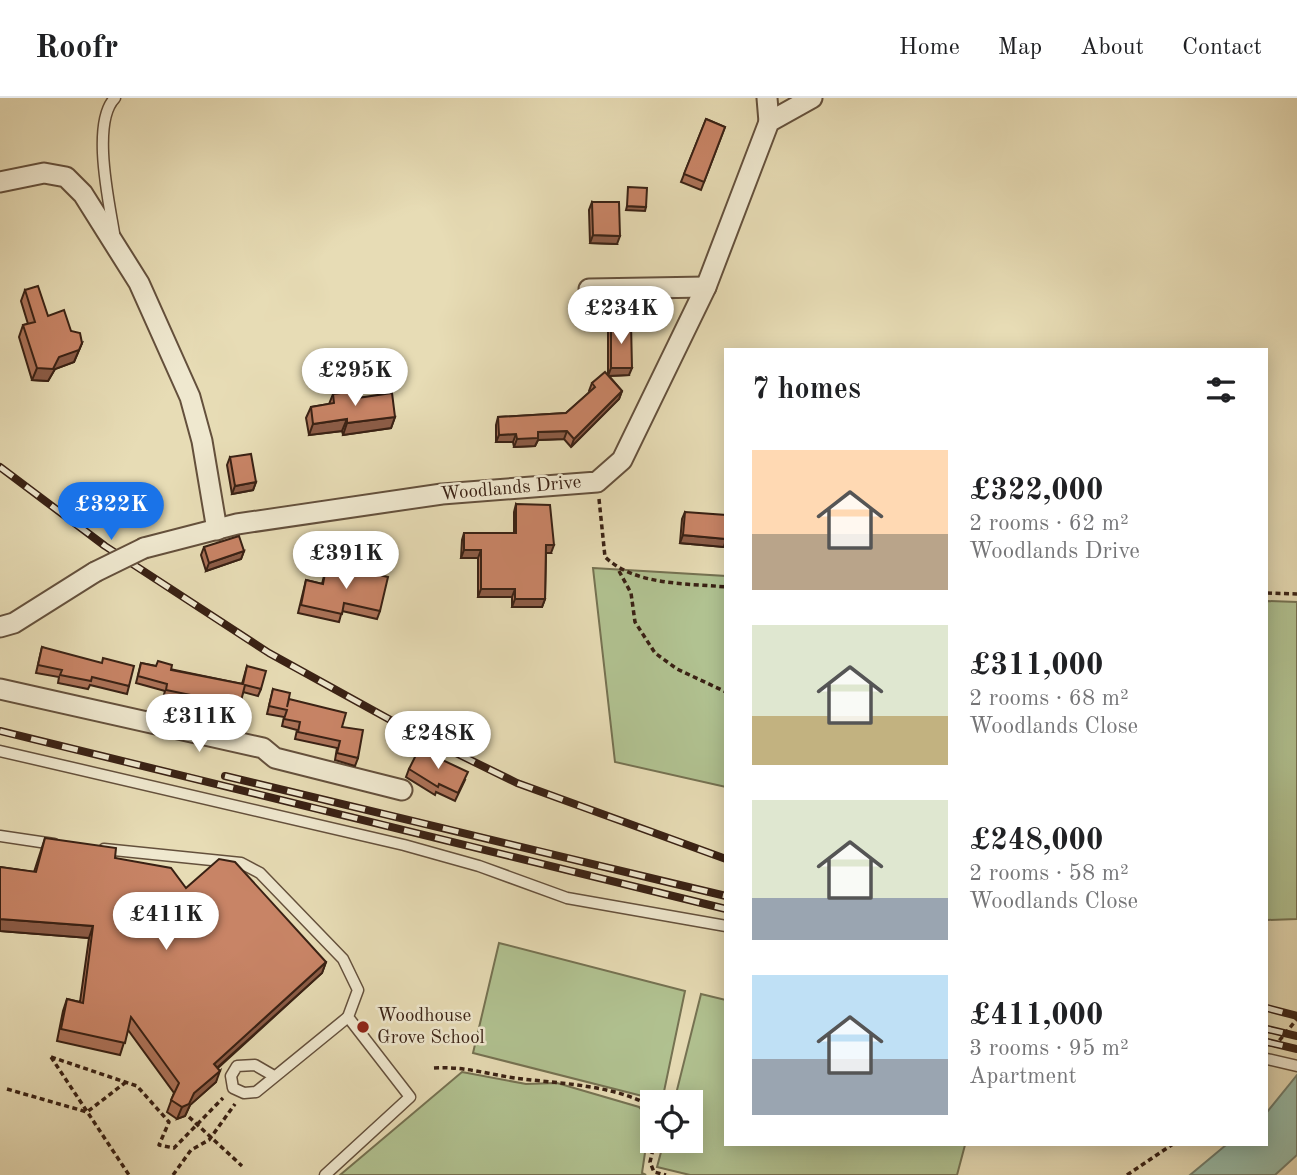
<!DOCTYPE html>
<meta charset="utf-8">
<style>
body{margin:0;font-family:"Old Standard TT",serif;background:#f6f6f6;color:#202124;height:100vh;display:flex;flex-direction:column;font-size:26px;white-space:nowrap}
*{box-sizing:border-box;margin:0}
p{font-size:23px;color:#757577}
.icon{flex:none;width:38px;height:38px;fill:none;stroke:currentColor;stroke-width:2;stroke-linecap:round;stroke-linejoin:round}
.map{position:relative;flex:1;overflow:hidden}
.panel{position:absolute;left:724px;top:250px;width:544px;height:798px;display:flex;flex-direction:column;background:#fff;border-radius:0px;box-shadow:0 4px 18px #0003}
.panel>*{flex:none}
.controls{position:absolute;left:640px;top:992px;display:grid;gap:14px}
.controls a{display:grid;place-items:center;width:63px;height:63px;border-radius:0px;background:#fff;box-shadow:0 4px 18px #0003;font-size:35px}
.price{position:absolute;translate:-50% -60px;padding:0 16px;border-radius:24px;background:#fff;color:#222;font-size:23px;line-height:46px;filter:drop-shadow(0 2px 4px #0008)}
.price::after{content:'';position:absolute;left:50%;top:42px;width:21px;height:16px;margin-left:-10px;background:inherit;clip-path:polygon(0 0,100% 0,50% 100%)}
.price.selected{background:#1a73e8;color:#fff}
ul{padding:0;list-style:none}
li{display:flex;align-items:center;gap:21px;height:175px;padding:0 28px}
li span{display:grid;place-items:center;flex:none;width:196px;height:140px;border-radius:0px;color:#555}
li>.icon{margin-inline-start:auto}
span .icon{width:84px;height:84px;fill:#fffc;stroke-width:1}
li b{font-size:30px}
h2{display:flex;justify-content:space-between;align-items:center;height:84px;padding:0 28px;font-size:30px}
header{display:flex;align-items:center;gap:42px;box-sizing:border-box;height:98px;padding:0 35px;background:#fff;border-bottom:2px solid #e0e0e0}
header strong{font-size:33px}
nav{display:flex;gap:38px;margin-inline-start:auto;font-size:24px}
.map>svg:first-child{display:block}
.green{fill:#b1c291;stroke:#757252;stroke-width:2}
.water{fill:#98bca8;stroke:#727e6d;stroke-width:2}
.lines{fill:none;stroke-linecap:round;stroke-linejoin:round}
.lane-casing{stroke:#64503c;stroke-width:13}
.street-casing{stroke:#64503c;stroke-width:23}
.path{stroke:#392114;stroke-width:3.5;stroke-dasharray:5 3.5;stroke-linecap:butt}
.lane{stroke:#efe8cf;stroke-width:10}
.street{stroke:#efe8cf;stroke-width:19}
.rail-casing{stroke:#392114;stroke-width:8}
.rail{stroke:#efe8cf;stroke-width:5;stroke-dasharray:16;stroke-linecap:butt}
.street-bridge-casing{stroke:#64503c;stroke-width:23;stroke-linecap:butt}
.street-bridge{stroke:#efe8cf;stroke-width:19}
.wall{fill:#ac7258;stroke:#392114;stroke-width:2}
.shaded-wall{fill:#8c5c47;stroke:#392114;stroke-width:2}
.building{fill:#c88466;stroke:#392114;stroke-width:2}
.poi-dot{fill:#8f2418;stroke:#efe8cf;stroke-width:2.5}
.labels{text-anchor:middle;dominant-baseline:central;stroke-width:5;stroke-linejoin:round;paint-order:stroke}
.street-label{font-size:19px;fill:#392114;stroke:#efe8cf}
.poi-label{font-size:19px;fill:#392114;stroke:#efe8cf;text-anchor:start}
</style>
<header>
<strong>Roofr</strong>
<nav><a>Home</a><a>Map</a><a>About</a><a>Contact</a></nav>
</header>
<div class="map">
<svg width="1297" height="1077" viewBox="0 0 1297 1077">
<rect width="100%" height="100%" fill="#e7dcb5"/>
<filter id="stains"><feTurbulence type="fractalNoise" baseFrequency=".00286" numOctaves="4"/><feColorMatrix values="0 0 0 0 .2 0 0 0 0 .09 0 0 0 0 .02 0 0 0 .5 -.17"/></filter>
<radialGradient id="worn" r=".72"><stop offset=".6" stop-color="#630" stop-opacity="0"/><stop offset="1" stop-color="#630" stop-opacity=".3"/></radialGradient>
<!-- green -->
<g class="green">
<path d="M593 470 726 478V689L615 664Z"/>
<path d="M1267 503 1297 504V821L1267 822Z"/>
<path d="M499 845 685 893 662 1003 473 955Z"/>
<path d="M701 896 726 902V1046L965 1047 957 1077H690L657 1069 664 1043H691V1004H674Z"/>
<path d="M462 974 526 986 557 985 639 1009 650 1021 642 1075 646 1077H340Z"/>
</g>
<!-- water -->
<path class="water" d="M1297 977V1057L1275 1077H1190L1226 1047 1267 1046V1014Z"/>
<g class="lines">
<!-- lane casing -->
<g class="lane-casing">
<g id="lane">
<path d="M114 135C109 104 91 24 115 0"/>
<path d="M0 653 404 747 479 768 567 800 726 828"/>
<path d="M0 738 54 746"/>
<path d="M104 751 241 765 260 775 343 861 358 892 348 919 410 999 325 1077"/>
<path d="M1267 961 1297 968"/>
<path d="M274 978 255 967 237 968 231 978 233 990 244 995 256 994 348 919"/>
</g>
</g>
<!-- street casing -->
<g class="street-casing">
<g id="street">
<path d="M767 0 769 24"/>
<path d="M0 84 44 75 66 79 83 96 139 185 190 299 202 343 217 432"/>
<path d="M589 191 706 189"/>
<path d="M144 450 237 426 442 396 597 384 622 362 706 189 769 24 812 0"/>
<path d="M0 529 14 525 95 474"/>
<path d="M0 591 263 650 275 660 402 692"/>
</g>
</g>
<!-- path -->
<g class="path">
<path d="M599 401 605 459C636 488 686 485 726 489"/>
<path d="M619 473 631 495 635 524 655 555 677 571 726 594"/>
<path d="M1267 495 1297 496"/>
<path d="M1274 949 1297 921"/>
<path d="M51 959 137 988 169 1024 159 1047 174 1050 223 1000"/>
<path d="M51 959 129 1077"/>
<path d="M434 970C463 968 487 976 515 980 560 986 612 986 653 1009"/>
<path d="M7 991 87 1014 126 984"/>
<path d="M189 1019 242 1068"/>
<path d="M655 1043 650 1064 654 1074 666 1077"/>
<path d="M173 1077 191 1052 209 1042 235 1006"/>
<path d="M1127 1077 1173 1046"/>
</g>
<!-- lane -->
<use href="#lane" class="lane"/>
<!-- street -->
<use href="#street" class="street"/>
<!-- rail casing -->
<g class="rail-casing">
<g id="rail">
<path d="M0 369 105 448 269 555 405 630 517 685 726 761"/>
<path d="M0 633 726 811"/>
<path d="M225 678 726 798"/>
<path d="M1267 910 1297 918"/>
<path d="M1267 931 1297 938"/>
<path d="M1267 944 1297 951"/>
</g>
</g>
<!-- rail -->
<use href="#rail" class="rail"/>
<!-- street-bridge casing -->
<g class="street-bridge-casing">
<path id="street-bridge" d="M95 474 144 450"/>
</g>
<!-- street-bridge -->
<use href="#street-bridge" class="street-bridge"/>
</g>
<!-- wall -->
<g class="wall">
<path d="M706 21 725 29 701 92 681 84Z"/>
<path d="M592 104 617 146 590 145 589 112Z"/>
<path d="M25 192 48 218 71 233 82 245 74 264 55 271 48 283 32 282 19 239 23 227 28 226 21 203Z"/>
<path d="M611 225 629 277 609 278 622 293 619 301 571 349 564 341 538 342 535 348 514 349 513 344H496V327L498 319 566 315 590 294 589 293 592 285 608 277V233Z"/>
<path d="M333 296 357 300 395 319 391 330 343 337 342 333 309 337 306 320 311 309 329 306Z"/>
<path d="M230 359 256 384 253 392 232 396 227 367Z"/>
<path d="M516 406 551 455H546L545 501 542 509H512V499H478V460H461L462 442 464 435H514V414Z"/>
<path d="M685 414 724 449 680 445 682 421Z"/>
<path d="M204 449 244 453 241 461 206 473 201 457Z"/>
<path d="M326 470 347 475 349 470 380 513 377 521 342 513 339 524 298 515 306 482 322 486Z"/>
<path d="M42 549 129 588 127 596 90 587 88 591 58 585 59 579 36 575Z"/>
<path d="M141 565 242 586 247 568 261 591 258 598 243 594 237 614 163 600 165 593 136 585Z"/>
<path d="M273 591 289 603 342 629 358 660 355 668 335 662 337 650 295 641 297 632 282 628 284 619 267 616Z"/>
<path d="M409 671 465 682 455 703 436 694 435 697 406 679Z"/>
<path d="M45 740 115 760 186 790 326 864 322 875 218 970 216 984 190 1007 185 1018 177 1021 167 1014 174 995 128 932 120 957 57 943 63 913 67 901 80 904 89 840 0 833V769L34 774Z"/>
</g>
<!-- shaded-wall -->
<g class="shaded-wall">
<path d="M627 108 646 109 645 113 626 112Z"/>
<path d="M593 137 620 138 617 146 590 145Z"/>
<path d="M82 245 74 264 55 271 48 283 32 282 37 270Z"/>
<path d="M611 270H632L629 277 608 278Z"/>
<path d="M622 293 619 301 571 349 574 341Z"/>
<path d="M395 319 391 330 343 337 347 325Z"/>
<path d="M347 321 342 333 309 337 313 326Z"/>
<path d="M567 333 564 341 538 342 535 348 514 349 517 341 538 334Z"/>
<path d="M516 336 513 344H496L499 337Z"/>
<path d="M256 384 253 392 232 396 235 388Z"/>
<path d="M683 437 726 441 724 449 680 445Z"/>
<path d="M546 447H554L551 455H543Z"/>
<path d="M464 452H481L478 460H461Z"/>
<path d="M244 453 241 461 206 473 209 465Z"/>
<path d="M481 491H515L512 499H478Z"/>
<path d="M515 501H545L542 509H512Z"/>
<path d="M0 821 93 828 89 840 0 833Z"/>
<path d="M326 864 322 875 209 977 214 966Z"/>
<path d="M220 973 216 984 190 1007 185 1018 177 1021 182 1009 194 995Z"/>
</g>
<!-- building -->
<g class="building">
<path d="M706 21 725 29 704 84 684 76Z"/>
<path d="M628 89 647 90 646 109 627 108Z"/>
<path d="M592 104H619L620 138 593 137Z"/>
<path d="M38 188 48 218 64 212 71 233 80 235 82 245 79 252 59 259 53 271 37 270 23 227 35 224 25 192Z"/>
<path d="M611 225H631L632 270H611Z"/>
<path d="M605 274 622 293 574 341 567 333 538 334V340L517 341 516 336 499 337 498 319 566 315 595 289 592 285Z"/>
<path d="M356 293 357 300 392 295 395 319 347 325V321L313 326 311 309 334 305 333 296Z"/>
<path d="M251 356 256 384 235 388 230 359Z"/>
<path d="M516 406 550 407 554 447H546L545 501H515V491H481V452H464V435H516Z"/>
<path d="M685 414 726 417V441L683 437Z"/>
<path d="M239 438 244 453 209 465 204 449Z"/>
<path d="M326 470 347 475 349 470 388 479 380 513 344 505 342 516 301 507 306 482 323 486Z"/>
<path d="M42 549 102 565 103 560 134 568 129 588 92 579 91 583 60 577 62 572 38 567Z"/>
<path d="M158 563 172 567 171 572 243 586 247 568 266 573 261 591 245 587 240 607 166 592 167 586 138 578 141 565 156 568Z"/>
<path d="M273 591 290 595 287 609 289 601 346 615 342 629 363 632 358 660 337 655 340 643 298 634 300 624 284 621 287 612 269 608Z"/>
<path d="M419 651 468 674 458 695 439 686 438 689 409 671Z"/>
<path d="M45 740 116 750 115 760 171 770 186 790 219 761 235 764 326 864 214 966 220 973 194 995 189 1006 182 1009 171 1002 179 985 131 919 125 945 61 931 67 901 83 905 93 828 0 821V769L36 774Z"/>
</g>
<!-- markers -->
<circle class="poi-dot" cx="363" cy="929" r="7"/>
<g class="labels">
<!-- street labels -->
<g class="street-label">
<text transform="translate(511 391) rotate(-5)">Woodlands Drive</text>
</g>
<!-- poi labels -->
<g class="poi-label">
<text x="377" y="918">Woodhouse<tspan x="377" dy="22">Grove School</tspan></text>
</g>
</g>
<rect width="100%" height="100%" filter="url(#stains)"/>
<rect width="100%" height="100%" fill="url(#worn)"/>
</svg>
<div class="controls">
<a><svg class="icon" aria-label="locate" viewBox="0 0 24 24"><circle cx="12" cy="12" r="6"/><path d="M12 2v4M12 18v4M2 12h4M18 12h4"/></svg></a>
</div>
<b class="price" style="left:621px;top:248px">£234K</b>
<b class="price" style="left:355px;top:310px">£295K</b>
<b class="price selected" style="left:111px;top:444px">£322K</b>
<b class="price" style="left:346px;top:493px">£391K</b>
<b class="price" style="left:199px;top:656px">£311K</b>
<b class="price" style="left:438px;top:673px">£248K</b>
<b class="price" style="left:166px;top:854px">£411K</b>
<section class="panel">
<h2>7 homes<svg class="icon" aria-label="filters" viewBox="0 0 24 24"><path d="M4 7h16M4 17h16"/><circle cx="9" cy="7" r="2"/><circle cx="15" cy="17" r="2"/></svg></h2>
<ul>
<li><span style="background:linear-gradient(#ffd9b3 60%,#b9a48a 0)"><svg class="icon" aria-label="home" viewBox="0 0 24 24"><path d="M3 11l9-7 9 7M6 9v11h12V9"/></svg></span><div><b>£322,000</b><p>2 rooms · 62 m²</p><p>Woodlands Drive</p></div></li>
<li><span style="background:linear-gradient(#dfe7d0 65%,#c2b280 0)"><svg class="icon" aria-label="home" viewBox="0 0 24 24"><path d="M3 11l9-7 9 7M6 9v11h12V9"/></svg></span><div><b>£311,000</b><p>2 rooms · 68 m²</p><p>Woodlands Close</p></div></li>
<li><span style="background:linear-gradient(#dfe7d0 70%,#9aa5b1 0)"><svg class="icon" aria-label="home" viewBox="0 0 24 24"><path d="M3 11l9-7 9 7M6 9v11h12V9"/></svg></span><div><b>£248,000</b><p>2 rooms · 58 m²</p><p>Woodlands Close</p></div></li>
<li><span style="background:linear-gradient(#bfe0f5 60%,#9aa5b1 0)"><svg class="icon" aria-label="home" viewBox="0 0 24 24"><path d="M3 11l9-7 9 7M6 9v11h12V9"/></svg></span><div><b>£411,000</b><p>3 rooms · 95 m²</p><p>Apartment</p></div></li>
</ul>
</section>
</div>
